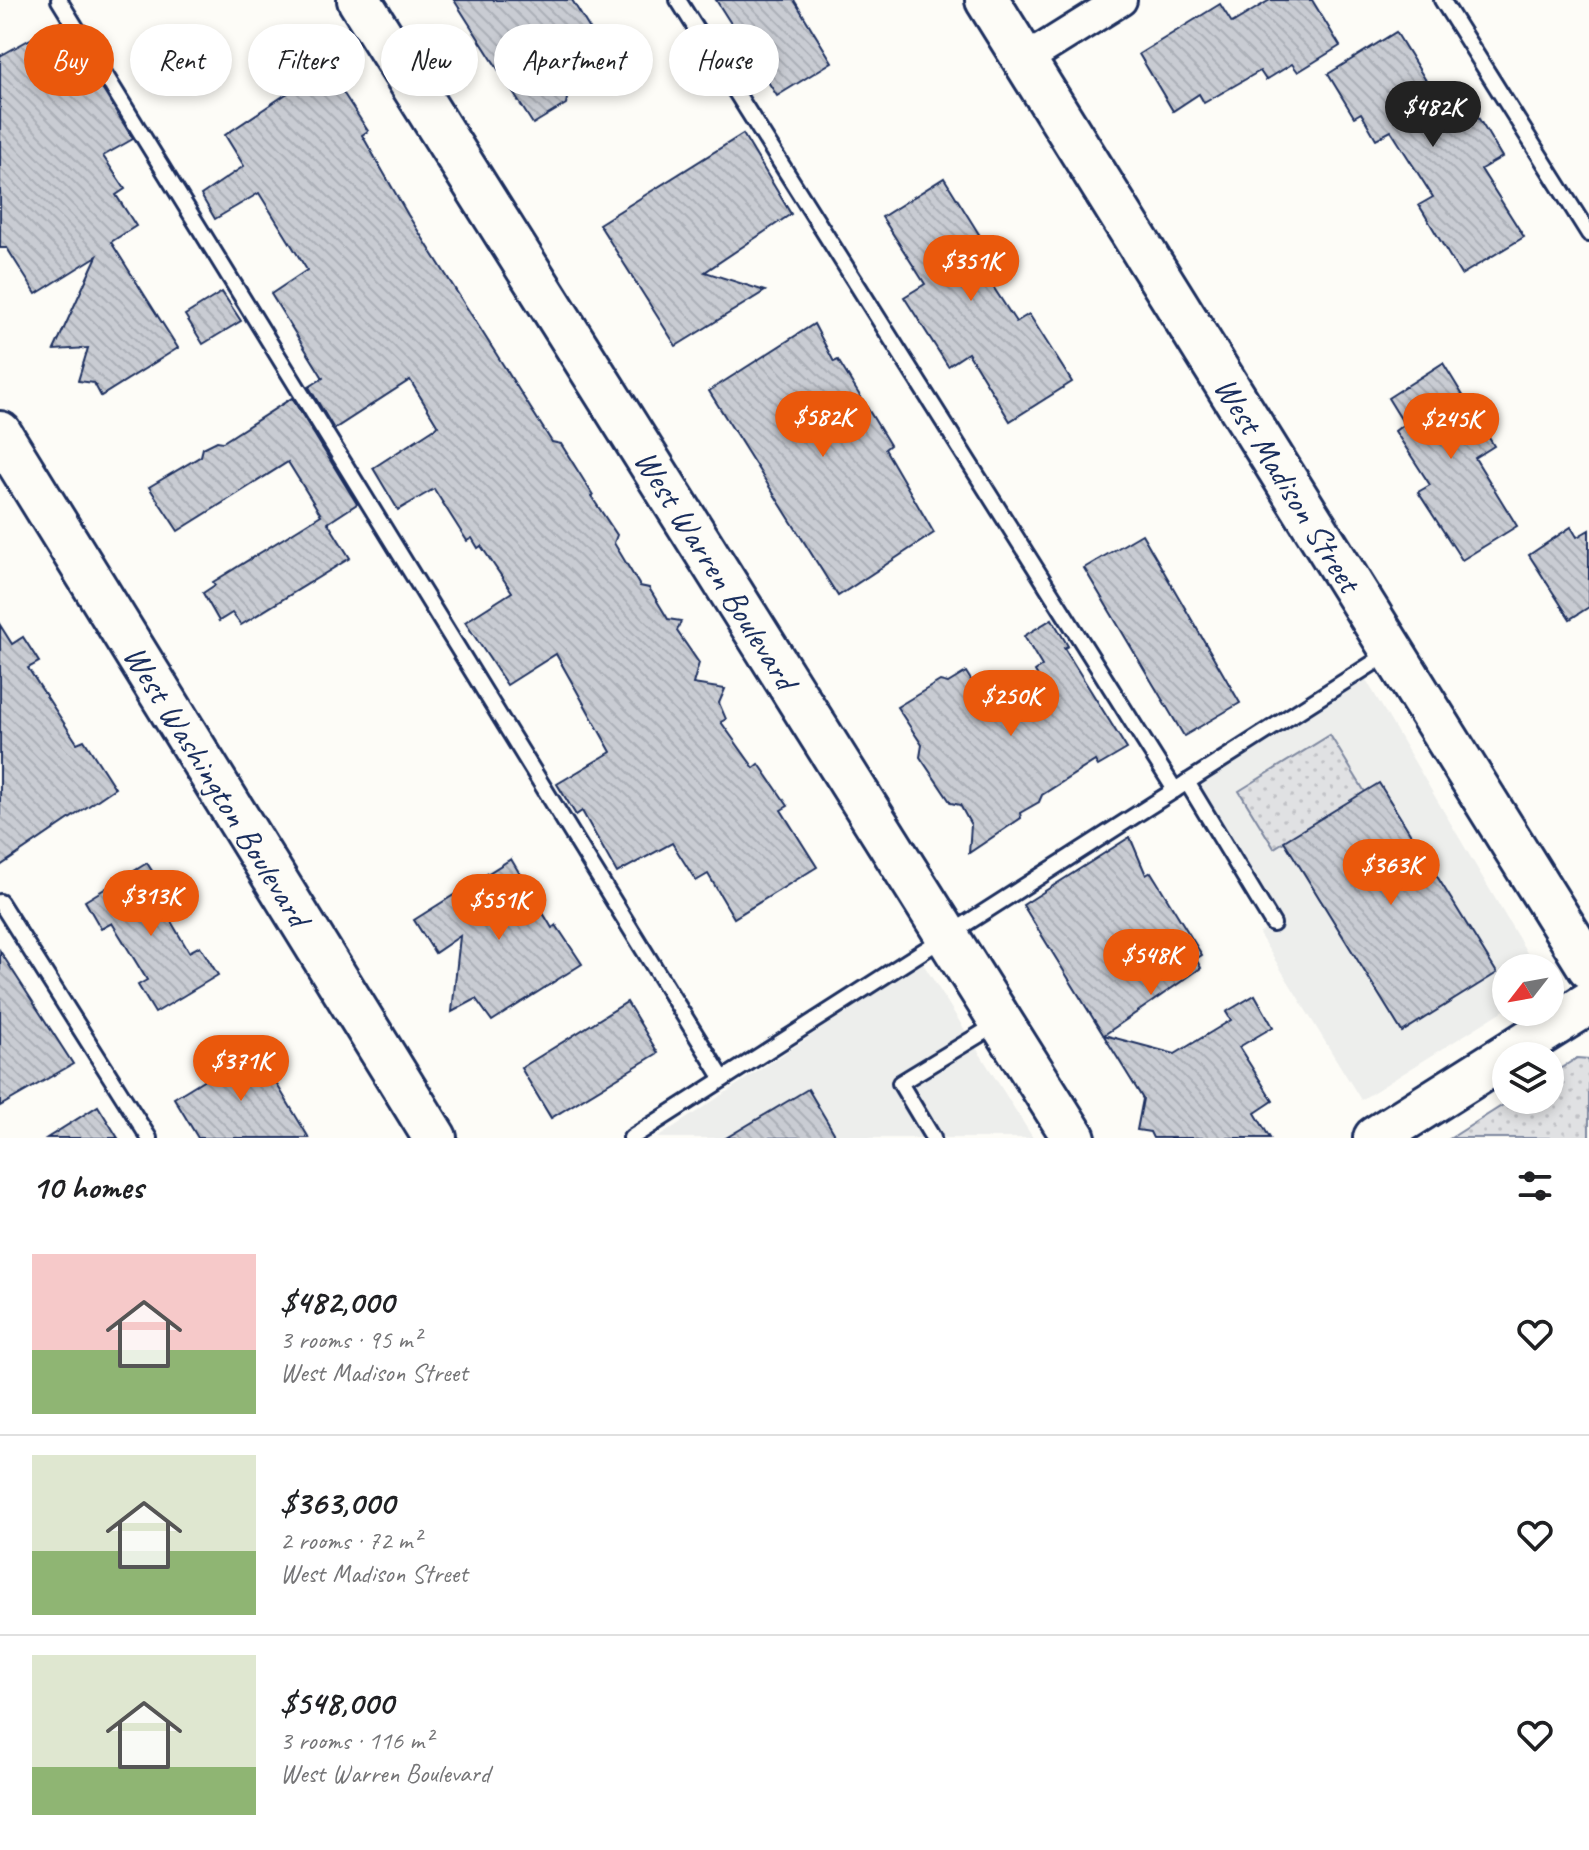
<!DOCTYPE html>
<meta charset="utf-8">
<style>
body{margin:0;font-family:Caveat,sans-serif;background:#f2f2f2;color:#202124;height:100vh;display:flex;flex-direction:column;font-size:30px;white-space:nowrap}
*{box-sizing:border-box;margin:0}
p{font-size:26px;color:#757577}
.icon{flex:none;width:44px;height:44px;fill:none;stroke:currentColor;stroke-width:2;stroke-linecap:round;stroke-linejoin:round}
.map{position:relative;height:1138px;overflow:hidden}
.sheet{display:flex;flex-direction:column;background:#fff;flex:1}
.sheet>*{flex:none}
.top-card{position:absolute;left:24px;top:24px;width:800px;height:72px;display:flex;gap:16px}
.needle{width:52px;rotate:239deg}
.fabs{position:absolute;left:1492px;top:954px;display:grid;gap:16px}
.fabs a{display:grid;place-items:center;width:72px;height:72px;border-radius:50%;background:#fff;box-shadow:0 4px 12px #0003;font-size:40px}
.price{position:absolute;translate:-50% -68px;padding:0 18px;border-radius:28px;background:#ea580c;color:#fff;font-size:26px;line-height:52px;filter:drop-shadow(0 2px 4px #0008)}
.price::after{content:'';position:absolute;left:50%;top:48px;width:24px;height:18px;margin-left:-12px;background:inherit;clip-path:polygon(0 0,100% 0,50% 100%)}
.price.active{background:#222;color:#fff}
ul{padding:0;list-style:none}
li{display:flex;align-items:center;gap:24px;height:200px;padding:0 32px}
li+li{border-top:2px solid #e0e0e0}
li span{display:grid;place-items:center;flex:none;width:224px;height:160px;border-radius:0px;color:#555}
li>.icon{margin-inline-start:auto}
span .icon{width:96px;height:96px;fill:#fffc;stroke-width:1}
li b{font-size:34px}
h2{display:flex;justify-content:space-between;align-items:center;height:96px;padding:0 32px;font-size:34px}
.pill{padding:0 28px;border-radius:36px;background:#fff;box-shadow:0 4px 12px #0003;font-size:28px;line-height:72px}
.pill.active{background:#ea580c;color:#fff}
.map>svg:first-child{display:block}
.built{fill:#edeeec}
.park{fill:url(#park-dots);stroke:#7e88a0;stroke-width:2}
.building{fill:url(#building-back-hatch);stroke:#1b2f5e;stroke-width:2}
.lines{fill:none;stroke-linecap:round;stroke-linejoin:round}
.lane-casing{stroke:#1b2f5e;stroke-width:20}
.street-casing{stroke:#1b2f5e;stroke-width:36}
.secondary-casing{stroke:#1b2f5e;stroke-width:48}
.lane{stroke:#fdfcf7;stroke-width:14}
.street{stroke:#fdfcf7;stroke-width:30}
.secondary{stroke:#fdfcf7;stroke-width:42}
.labels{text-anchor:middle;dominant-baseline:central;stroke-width:6;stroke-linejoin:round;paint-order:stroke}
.street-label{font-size:34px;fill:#1b2f5e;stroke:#fdfcf7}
</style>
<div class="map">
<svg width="1589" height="1138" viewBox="0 0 1589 1138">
<defs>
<pattern id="park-dots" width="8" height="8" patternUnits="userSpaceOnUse" patternTransform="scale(2)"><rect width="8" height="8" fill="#e0e1e3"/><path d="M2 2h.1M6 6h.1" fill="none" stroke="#c0c1c5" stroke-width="1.8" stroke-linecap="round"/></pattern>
<pattern id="building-back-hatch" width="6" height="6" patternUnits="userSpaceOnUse" patternTransform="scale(2)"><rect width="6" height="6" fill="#c9ccd3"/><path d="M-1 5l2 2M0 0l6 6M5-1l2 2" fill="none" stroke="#acb0b8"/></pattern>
</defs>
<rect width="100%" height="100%" fill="#fdfcf7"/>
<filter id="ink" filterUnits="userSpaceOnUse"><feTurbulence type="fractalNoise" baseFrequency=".0125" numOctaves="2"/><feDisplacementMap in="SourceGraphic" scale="16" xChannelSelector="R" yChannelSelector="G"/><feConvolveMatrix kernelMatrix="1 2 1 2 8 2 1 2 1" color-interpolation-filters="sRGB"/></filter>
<g filter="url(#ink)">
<!-- built -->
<g class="built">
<path d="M1361 671 1536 968H1506V1009L1361 1100 1259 934 1273 924 1187 782Z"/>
<path d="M922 962 1033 1138H657Z"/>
</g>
<!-- park -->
<g class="park">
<path d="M1330 735 1365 792 1274 848 1239 791Z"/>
<path d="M1577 1058 1589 1059V1138H1451L1511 1100H1550V1075Z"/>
</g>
<!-- building -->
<g class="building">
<path d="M454 0H572L615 70 568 93 566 104 533 124Z"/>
<path d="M716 0H794L832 62 777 96Z"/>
<path d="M1270 0H1312L1340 46 1298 72 1292 64 1266 80 1260 71 1204 103 1199 94 1173 111 1139 54 1220 4 1232 23Z"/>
<path d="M61 22 133 139 103 156 125 189 116 195 136 226 111 242 178 348 101 396 94 383 78 381 88 348 54 350 97 256 36 294 7 248H0V56Z"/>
<path d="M1396 32 1438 100 1459 87 1484 127 1502 157 1481 169 1524 237 1461 275 1419 205 1433 197 1391 131 1376 139 1361 113 1354 117 1328 74Z"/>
<path d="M322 70 330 83 335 80 368 131 362 135 408 215 552 442 561 444 593 495 591 496 617 535 614 543 640 586 649 588 668 619 681 621 677 631 699 663 693 684 725 689 719 703 726 719 721 722 754 768 759 764 788 806 781 810 817 867 734 918 708 874 696 881 672 843 617 873 582 811 576 815 557 784 611 752 556 654 507 685 465 622 512 592 481 546 478 548 472 538 467 541 434 489 398 510 373 468 438 426 410 380 334 429 309 387 323 378 271 294 307 270 259 193 215 219 201 195 244 166 225 135Z"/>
<path d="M743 134 791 214 705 272 765 291 676 346 599 224Z"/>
<path d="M944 178 987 247 973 256 1016 322 1029 314 1072 382 1010 421 968 353 948 366 904 297 925 284 882 217Z"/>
<path d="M222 292 241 321 203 344 185 315Z"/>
<path d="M814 324 834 362 838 360 890 445 885 449 934 533 838 596 709 391Z"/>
<path d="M1443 363 1494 446 1475 458 1517 526 1462 560 1418 492 1430 485 1395 431 1404 424 1388 398Z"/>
<path d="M292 398 357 504 328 523 350 558 241 625 232 613 219 621 203 593 215 585 213 582 321 515 288 462 178 531 149 487 201 456 203 448 217 441 223 442Z"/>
<path d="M1571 527 1577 537 1589 530V607L1570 619 1529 555Z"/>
<path d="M1142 534 1240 703 1184 736 1084 568Z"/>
<path d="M1052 619 1068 646 1064 648 1127 749 1098 766 1095 761 1042 795 1039 802 1020 813 1021 818 969 853 971 825 960 805 951 803 920 757 922 745 897 707 940 681 948 683 966 672 990 710 1039 678 1035 671 1042 666 1024 636Z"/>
<path d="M0 625 12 644 23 637 39 662 28 668 77 743 84 740 115 788 0 866Z"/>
<path d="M1379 783 1497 973 1402 1032 1284 841Z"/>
<path d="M1130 837 1146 875 1151 872 1202 955 1196 959 1201 968 1104 1035 1175 1054 1231 1020 1226 1012 1255 995 1273 1027 1239 1047 1273 1101 1255 1113 1270 1138H1153L1150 1132 1137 1130 1143 1099 1023 905Z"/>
<path d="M511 859 552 928 556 925 582 964 492 1021 476 999 452 1012 460 936 435 953 414 920Z"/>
<path d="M147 863 165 891 156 896 189 952 200 946 218 975 155 1013 138 985 147 980 112 923 101 929 85 901Z"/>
<path d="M0 951 73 1064 0 1106Z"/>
<path d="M627 1002 658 1053 551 1118 521 1068Z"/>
<path d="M254 1049 266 1053 273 1064 270 1073 309 1138H198L174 1098Z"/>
<path d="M808 1089 837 1138H726Z"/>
<path d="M98 1106 118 1138H47Z"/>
</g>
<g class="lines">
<!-- lane casing -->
<g class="lane-casing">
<g id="lane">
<path d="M59 0 723 1079"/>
<path d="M678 0 1175 790"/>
<path d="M1442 0 1589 234"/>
<path d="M1187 782 1273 924"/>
<path d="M0 902 149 1138"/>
<path d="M631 1138 1389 653"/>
<path d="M933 1138 900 1083 997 1024"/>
</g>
</g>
<!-- street casing -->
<g class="street-casing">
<path id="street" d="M1025 60 1121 0"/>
</g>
<!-- secondary casing -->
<g class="secondary-casing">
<g id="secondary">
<path id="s1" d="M359 0 1074 1138"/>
<path id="s2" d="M987 0 1589 967"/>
<path id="s3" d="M0 433 435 1138"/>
<path d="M1375 1138 1589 1003"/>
</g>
</g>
<!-- lane -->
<use href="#lane" class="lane"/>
<!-- street -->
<use href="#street" class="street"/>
<!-- secondary -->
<use href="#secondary" class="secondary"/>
</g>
</g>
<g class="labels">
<!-- street labels -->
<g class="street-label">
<text stroke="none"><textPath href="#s2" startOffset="570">West Madison Street</textPath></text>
<text stroke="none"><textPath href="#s1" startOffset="672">West Warren Boulevard</textPath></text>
<text stroke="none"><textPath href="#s3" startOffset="414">West Washington Boulevard</textPath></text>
</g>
</g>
</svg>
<div class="fabs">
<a><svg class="needle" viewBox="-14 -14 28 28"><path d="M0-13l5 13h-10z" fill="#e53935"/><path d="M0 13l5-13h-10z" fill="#757577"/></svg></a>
<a><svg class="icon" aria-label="layers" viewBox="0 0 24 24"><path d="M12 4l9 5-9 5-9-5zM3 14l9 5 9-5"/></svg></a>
</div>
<b class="price active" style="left:1433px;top:149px">$482K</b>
<b class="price" style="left:971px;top:303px">$351K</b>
<b class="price" style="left:823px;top:459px">$582K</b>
<b class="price" style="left:1451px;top:461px">$245K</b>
<b class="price" style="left:1011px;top:738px">$250K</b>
<b class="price" style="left:1391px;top:907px">$363K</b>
<b class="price" style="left:151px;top:938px">$313K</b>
<b class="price" style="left:499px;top:942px">$551K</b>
<b class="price" style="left:1151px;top:997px">$548K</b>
<b class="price" style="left:241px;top:1103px">$371K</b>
<div class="top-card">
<a class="pill active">Buy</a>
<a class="pill">Rent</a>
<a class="pill">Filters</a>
<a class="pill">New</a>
<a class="pill">Apartment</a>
<a class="pill">House</a>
</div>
</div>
<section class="sheet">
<h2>10 homes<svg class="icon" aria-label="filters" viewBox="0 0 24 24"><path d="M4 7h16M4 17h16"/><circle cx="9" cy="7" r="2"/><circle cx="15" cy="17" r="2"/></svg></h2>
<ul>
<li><span style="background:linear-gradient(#f6c9c9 60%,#8fb573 0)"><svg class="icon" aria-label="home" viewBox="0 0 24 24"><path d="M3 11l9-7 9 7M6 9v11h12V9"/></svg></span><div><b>$482,000</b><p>3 rooms · 95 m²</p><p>West Madison Street</p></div><svg class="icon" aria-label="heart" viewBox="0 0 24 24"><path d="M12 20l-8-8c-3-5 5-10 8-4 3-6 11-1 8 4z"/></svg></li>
<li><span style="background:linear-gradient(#dfe7d0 60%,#8fb573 0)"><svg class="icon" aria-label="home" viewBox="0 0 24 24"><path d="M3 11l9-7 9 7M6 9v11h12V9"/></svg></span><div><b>$363,000</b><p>2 rooms · 72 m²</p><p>West Madison Street</p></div><svg class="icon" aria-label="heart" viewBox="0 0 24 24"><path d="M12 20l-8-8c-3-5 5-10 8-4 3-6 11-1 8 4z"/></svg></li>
<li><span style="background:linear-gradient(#dfe7d0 70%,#8fb573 0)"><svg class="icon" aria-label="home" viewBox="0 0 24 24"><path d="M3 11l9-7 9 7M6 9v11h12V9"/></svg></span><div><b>$548,000</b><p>3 rooms · 116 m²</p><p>West Warren Boulevard</p></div><svg class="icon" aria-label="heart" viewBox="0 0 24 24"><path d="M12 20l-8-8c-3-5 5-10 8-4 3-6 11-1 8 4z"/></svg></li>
</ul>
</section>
